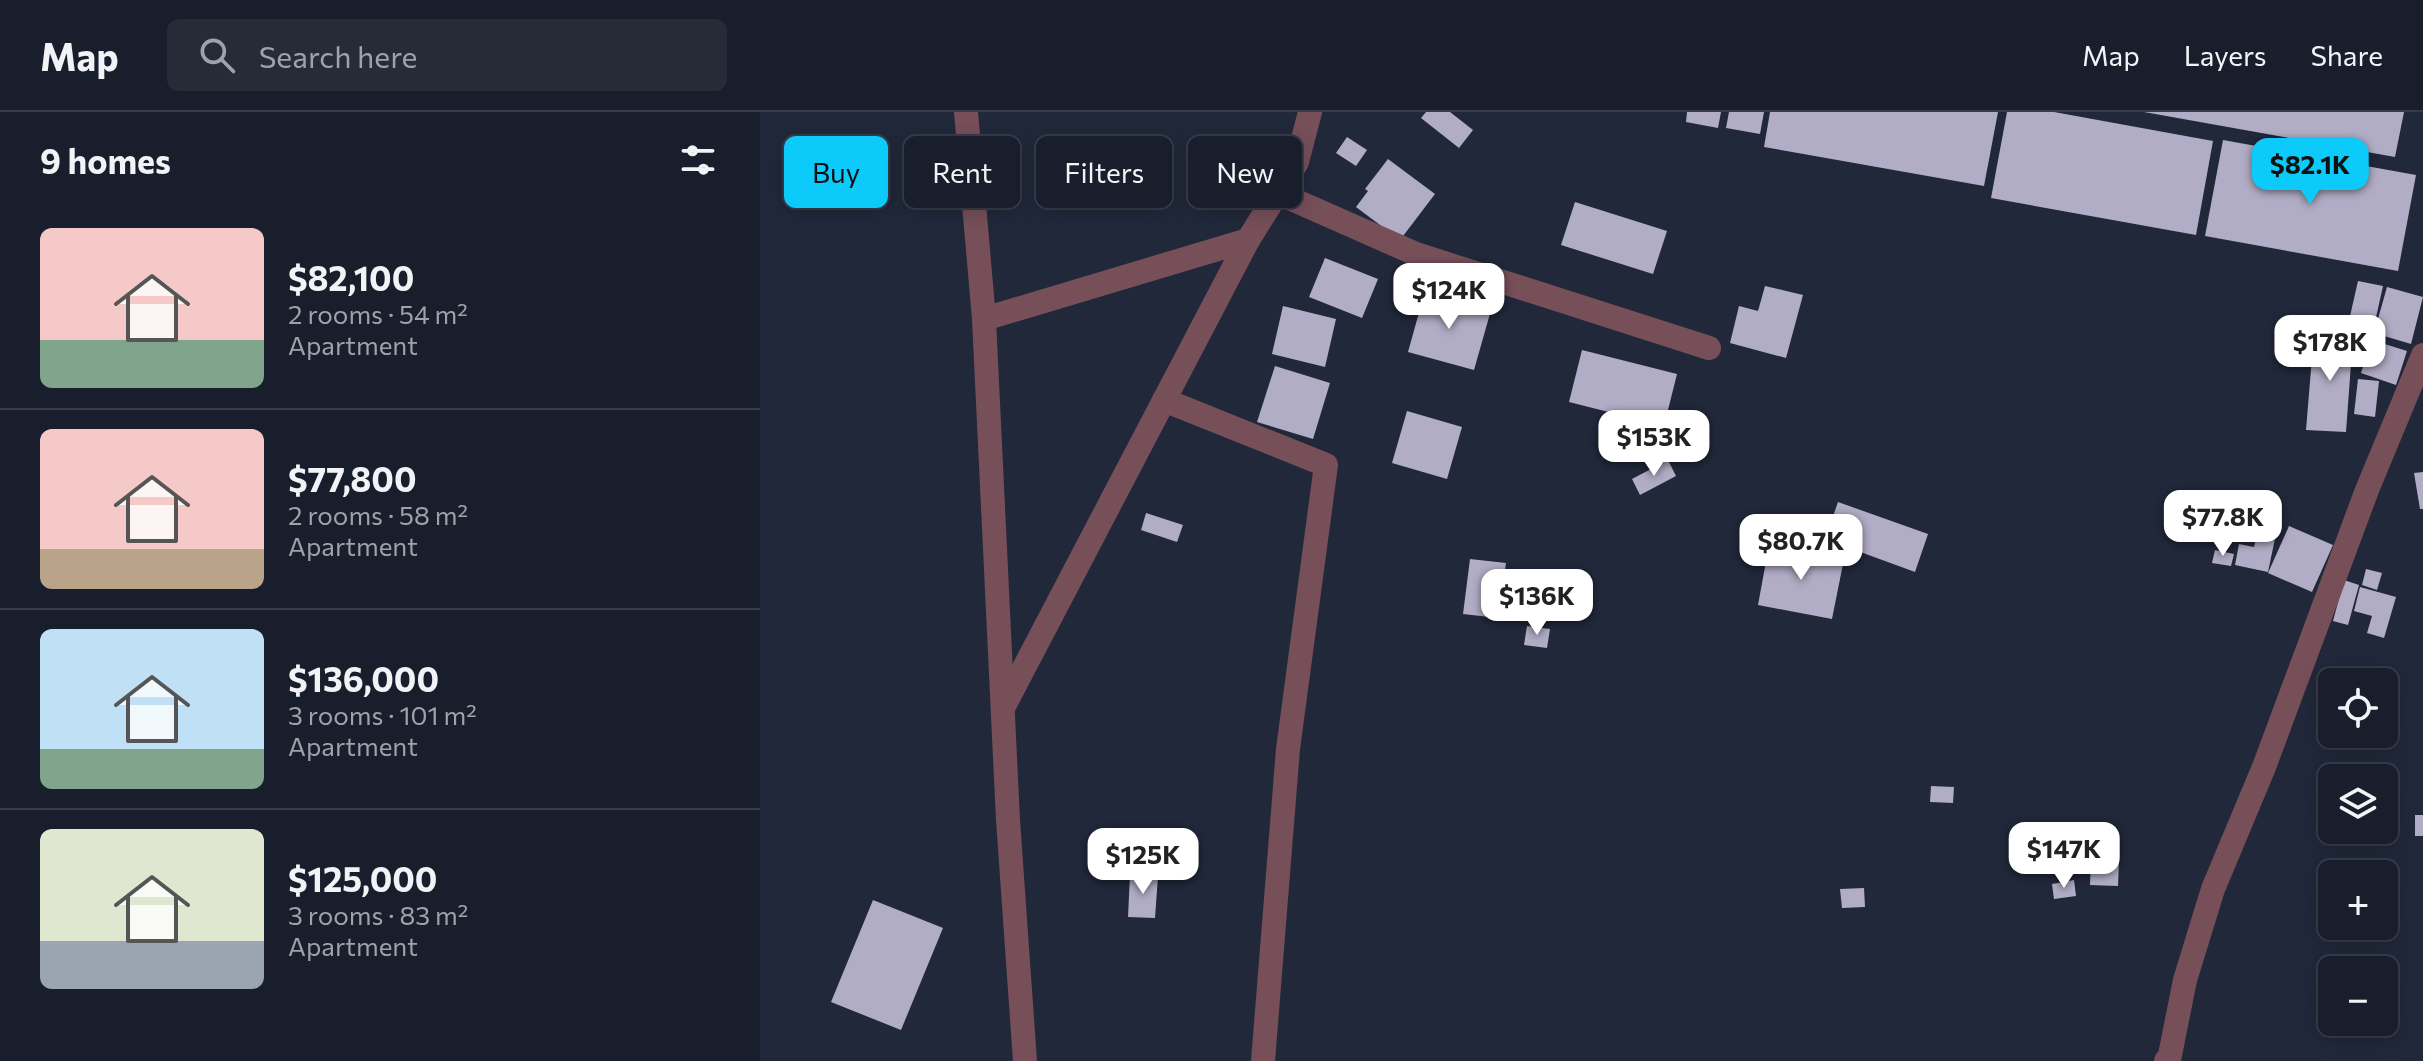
<!DOCTYPE html>
<meta charset="utf-8">
<style>
body{margin:0;font-family:Commissioner,sans-serif;background:#262b38;color:#f1f3f6;height:100vh;display:flex;flex-direction:column;font-size:30px;white-space:nowrap}
*{box-sizing:border-box;margin:0}
p{font-size:26px;color:#9fa2a9}
.icon{flex:none;width:44px;height:44px;fill:none;stroke:currentColor;stroke-width:2;stroke-linecap:round;stroke-linejoin:round}
.map{position:relative;flex:1;overflow:hidden}
.drawer{display:flex;flex-direction:column;background:#191e2c;width:760px}
.drawer>*{flex:none}
.banner{position:absolute;left:24px;top:24px;width:760px;height:72px;display:flex;gap:16px}
.fabs{position:absolute;left:1558px;top:556px;display:grid;gap:16px}
.fabs a{display:grid;place-items:center;width:80px;height:80px;border-radius:12px;background:#191e2c;box-shadow:0 4px 20px #0003,0 0 0 2px #373c48;font-size:40px}
.price{position:absolute;translate:-50% -68px;padding:0 18px;border-radius:16px;background:#fff;color:#222;font-size:26px;line-height:52px;filter:drop-shadow(0 2px 4px #0008)}
.price::after{content:'';position:absolute;left:50%;top:48px;width:24px;height:18px;margin-left:-12px;background:inherit;clip-path:polygon(0 0,100% 0,50% 100%)}
.price.current{background:#0ccafa;color:#111}
ul{padding:0;list-style:none}
li{display:flex;align-items:center;gap:24px;height:200px;padding:0 40px}
li+li{border-top:2px solid #373c48}
li span{display:grid;place-items:center;flex:none;width:224px;height:160px;border-radius:12px;color:#555}
li>.icon{margin-inline-start:auto}
span .icon{width:96px;height:96px;fill:#fffc;stroke-width:1}
li b{font-size:34px}
h2{display:flex;justify-content:space-between;align-items:center;height:96px;padding:0 40px;font-size:34px}
.chip{padding:0 28px;border-radius:12px;background:#191e2c;box-shadow:0 4px 20px #0003,0 0 0 2px #373c48;font-size:28px;line-height:72px}
.chip.current{background:#0ccafa;color:#111}
header{display:flex;align-items:center;gap:48px;box-sizing:border-box;height:112px;padding:0 40px;background:#191e2c;border-bottom:2px solid #373c48}
header strong{font-size:38px}
nav{display:flex;gap:44px;margin-inline-start:auto;font-size:28px}
.search{width:560px;height:72px;background:#262b38;display:flex;align-items:center;gap:20px;box-sizing:border-box;padding:0 28px;border-radius:12px;color:#9fa2a9;font-size:30px}
main{display:flex;flex:1;min-height:0}
.map>svg:first-child{display:block}
.building{fill:#b2adc6}
.lines{fill:none;stroke-linecap:round;stroke-linejoin:round}
.street{stroke:#764f59;stroke-width:24}
</style>
<header>
<strong>Map</strong>
<div class="search"><svg class="icon" aria-label="search" viewBox="0 0 24 24"><circle cx="10" cy="10" r="6"/><path d="M15 15l6 6"/></svg>Search here</div>
<nav><a>Map</a><a>Layers</a><a>Share</a></nav>
</header>
<main>
<section class="drawer">
<h2>9 homes<svg class="icon" aria-label="filters" viewBox="0 0 24 24"><path d="M4 7h16M4 17h16"/><circle cx="9" cy="7" r="2"/><circle cx="15" cy="17" r="2"/></svg></h2>
<ul>
<li><span style="background:linear-gradient(#f6c9c9 70%,#7fa58c 0)"><svg class="icon" aria-label="home" viewBox="0 0 24 24"><path d="M3 11l9-7 9 7M6 9v11h12V9"/></svg></span><div><b>$82,100</b><p>2 rooms · 54 m²</p><p>Apartment</p></div></li>
<li><span style="background:linear-gradient(#f6c9c9 75%,#b9a48a 0)"><svg class="icon" aria-label="home" viewBox="0 0 24 24"><path d="M3 11l9-7 9 7M6 9v11h12V9"/></svg></span><div><b>$77,800</b><p>2 rooms · 58 m²</p><p>Apartment</p></div></li>
<li><span style="background:linear-gradient(#bfe0f5 75%,#7fa58c 0)"><svg class="icon" aria-label="home" viewBox="0 0 24 24"><path d="M3 11l9-7 9 7M6 9v11h12V9"/></svg></span><div><b>$136,000</b><p>3 rooms · 101 m²</p><p>Apartment</p></div></li>
<li><span style="background:linear-gradient(#dfe7d0 70%,#9aa5b1 0)"><svg class="icon" aria-label="home" viewBox="0 0 24 24"><path d="M3 11l9-7 9 7M6 9v11h12V9"/></svg></span><div><b>$125,000</b><p>3 rooms · 83 m²</p><p>Apartment</p></div></li>
</ul>
</section>
<div class="map">
<svg width="1663" height="949" viewBox="0 0 1663 949">
<rect width="100%" height="100%" fill="#21283a"/>
<!-- building -->
<g class="building">
<path d="M666 0H690L713 18 699 36 661 6Z"/>
<path d="M927 0H961L958 16 926 10Z"/>
<path d="M969 0H1004L1000 22 966 16Z"/>
<path d="M1010 0H1238L1224 74 1004 35Z"/>
<path d="M1247 0H1294L1453 29 1436 123 1231 86Z"/>
<path d="M1384 0H1644L1635 45Z"/>
<path d="M587 25 607 38 596 54 576 41Z"/>
<path d="M1463 28 1656 63 1638 159 1445 124Z"/>
<path d="M628 47 675 82 640 128 596 95 608 79 605 77Z"/>
<path d="M815 90 907 119 893 162 801 133Z"/>
<path d="M565 146 618 167 602 206 549 185Z"/>
<path d="M1598 169 1623 174 1613 219 1588 213Z"/>
<path d="M1005 174 1043 183 1026 246 970 231 979 194 998 199Z"/>
<path d="M1627 175 1663 185 1651 232 1614 221Z"/>
<path d="M665 179 731 198 714 258 648 240Z"/>
<path d="M523 194 576 207 565 255 512 242Z"/>
<path d="M1554 221 1593 224 1586 320 1546 318Z"/>
<path d="M1612 228 1647 239 1636 273 1601 261Z"/>
<path d="M822 238 917 262 904 314 809 290Z"/>
<path d="M515 254 570 271 553 327 497 310Z"/>
<path d="M1598 267 1619 269 1615 305 1594 302Z"/>
<path d="M647 299 702 315 687 367 632 351Z"/>
<path d="M908 348 916 364 880 383 872 367Z"/>
<path d="M1663 360V397H1660L1654 361Z"/>
<path d="M1078 390 1168 422 1155 460 1065 427Z"/>
<path d="M386 401 423 413 417 430 381 418Z"/>
<path d="M1499 414 1517 417 1508 460 1475 453 1479 432 1494 435Z"/>
<path d="M1529 414 1573 433 1552 480 1508 461Z"/>
<path d="M1009 433 1084 447 1072 507 998 493Z"/>
<path d="M1455 438 1474 442 1471 454 1452 451Z"/>
<path d="M710 447 746 451 745 458 762 460 756 508 703 502Z"/>
<path d="M1606 457 1622 461 1617 478 1602 473Z"/>
<path d="M1584 468 1599 473 1588 513 1573 509Z"/>
<path d="M1600 475 1636 485 1624 526 1607 521 1612 504 1594 499Z"/>
<path d="M767 514 790 517 787 536 764 533Z"/>
<path d="M1171 674 1194 675 1193 691 1170 690Z"/>
<rect x="1655" y="703" width="8" height="21"/>
<path d="M1331 748 1359 749 1358 774 1330 773Z"/>
<path d="M370 763 398 764 395 806 368 805Z"/>
<path d="M1314 768 1316 784 1294 787 1292 772Z"/>
<path d="M1104 776 1105 795 1082 796 1080 777Z"/>
<path d="M113 788 183 816 141 918 71 890Z"/>
</g>
<g class="lines">
<!-- street -->
<g class="street">
<path d="M206 0 224 207 248 708 265 949"/>
<path d="M518 81 656 142 949 236"/>
<path d="M224 207 488 128"/>
<path d="M404 288 566 353 528 637 503 949"/>
<path d="M244 594 488 128 537 50 550 0"/>
<path d="M1406 949 1409 948 1425 868 1453 777 1504 655 1607 378 1663 243"/>
</g>
</g>
</svg>
<div class="fabs">
<a><svg class="icon" aria-label="locate" viewBox="0 0 24 24"><circle cx="12" cy="12" r="6"/><path d="M12 2v4M12 18v4M2 12h4M18 12h4"/></svg></a>
<a><svg class="icon" aria-label="layers" viewBox="0 0 24 24"><path d="M12 4l9 5-9 5-9-5zM3 14l9 5 9-5"/></svg></a>
<a>+</a>
<a>−</a>
</div>
<b class="price current" style="left:1550px;top:94px">$82.1K</b>
<b class="price" style="left:689px;top:219px">$124K</b>
<b class="price" style="left:1570px;top:271px">$178K</b>
<b class="price" style="left:894px;top:366px">$153K</b>
<b class="price" style="left:1463px;top:446px">$77.8K</b>
<b class="price" style="left:1041px;top:470px">$80.7K</b>
<b class="price" style="left:777px;top:525px">$136K</b>
<b class="price" style="left:1304px;top:778px">$147K</b>
<b class="price" style="left:383px;top:784px">$125K</b>
<div class="banner">
<a class="chip current">Buy</a>
<a class="chip">Rent</a>
<a class="chip">Filters</a>
<a class="chip">New</a>
</div>
</div>
</main>
